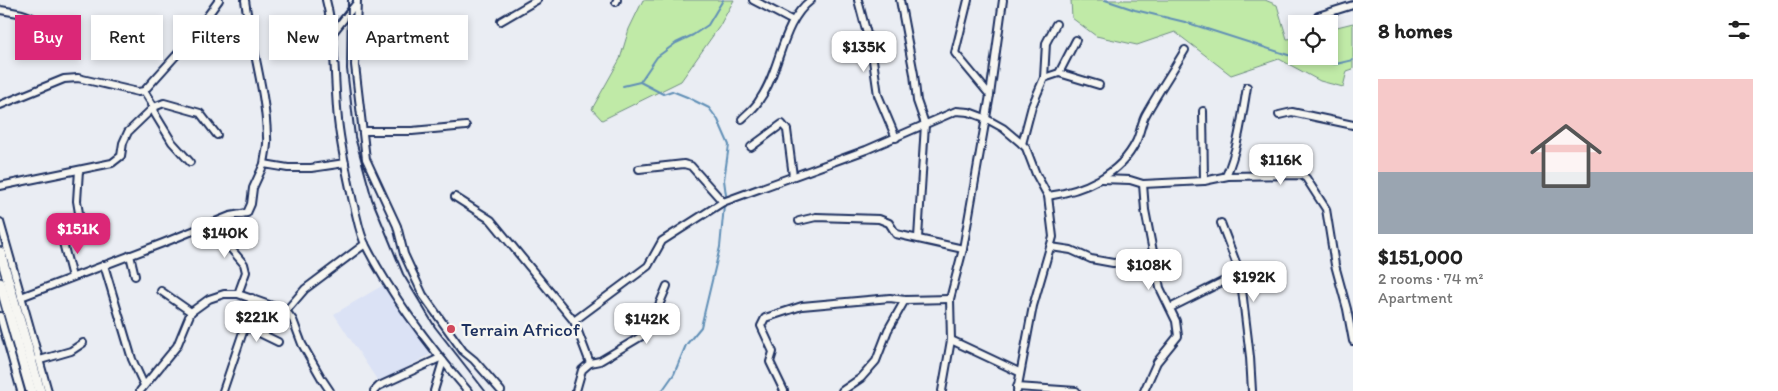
<!DOCTYPE html>
<meta charset="utf-8">
<style>
body{margin:0;font-family:Itim,sans-serif;background:#f6f6f6;color:#222;height:100vh;display:flex;flex-direction:column;font-size:19px;white-space:nowrap}
*{box-sizing:border-box;margin:0}
p{font-size:16px;color:#767676}
.icon{flex:none;width:28px;height:28px;fill:none;stroke:currentColor;stroke-width:2;stroke-linecap:round;stroke-linejoin:round}
.map{position:relative;flex:1;overflow:hidden}
.drawer{display:flex;flex-direction:column;background:#fff;width:425px}
.drawer>*{flex:none}
.hud{position:absolute;left:15px;top:15px;width:475px;height:45px;display:flex;gap:10px}
.tools{position:absolute;left:1288px;top:15px;display:grid;gap:10px}
.tools a{display:grid;place-items:center;width:50px;height:50px;border-radius:0px;background:#fff;box-shadow:0 2px 8px #0003;font-size:25px}
.price{position:absolute;translate:-50% -42px;padding:0 11px;border-radius:10px;background:#fff;color:#222;font-size:16px;line-height:32px;filter:drop-shadow(0 1px 2px #0008)}
.price::after{content:'';position:absolute;left:50%;top:30px;width:15px;height:11px;margin-left:-8px;background:inherit;clip-path:polygon(0 0,100% 0,50% 100%)}
.price.active{background:#db2777;color:#fff}
ul{padding:0;list-style:none}
li{display:grid;align-content:center;gap:10px;height:265px;padding:0 25px}
li span{display:grid;place-items:center;height:155px;border-radius:0px;color:#555}
li>.icon{margin-inline-start:auto}
span .icon{width:90px;height:90px;fill:#fffc;stroke-width:1}
li b{font-size:21px}
h2{display:flex;justify-content:space-between;align-items:center;height:60px;padding:0 25px;font-size:21px}
.pill{padding:0 18px;border-radius:0px;background:#fff;box-shadow:0 2px 8px #0003;font-size:18px;line-height:45px}
.pill.active{background:#db2777;color:#fff}
main{display:flex;flex:1;min-height:0}
.map>svg:first-child{display:block}
.built{fill:#dbe2f5}
.green{fill:#c0eaa7;stroke:#6e8c82}
.lines{fill:none;stroke-linecap:round;stroke-linejoin:round}
.stream{stroke:#618fb6;stroke-width:2}
.minor-casing{stroke:#1b2f5e;stroke-width:10}
.major-casing{stroke:#1b2f5e;stroke-width:12}
.minor{stroke:#f6f6f2;stroke-width:6}
.major{stroke:#f6f6f2;stroke-width:9}
.rail{stroke:#1b2f5e;stroke-width:2}
.poi-dot{fill:#d1495b;stroke:#f6f6f2;stroke-width:2}
.labels{text-anchor:middle;dominant-baseline:central;stroke-width:5;stroke-linejoin:round;paint-order:stroke}
.poi-label{font-size:19px;fill:#1b2f5e;stroke:#f6f6f2;text-anchor:start}
</style>
<main>
<div class="map">
<svg width="1353" height="391" viewBox="0 0 1353 391">
<rect width="100%" height="100%" fill="#eaedf3"/>
<filter id="ink" filterUnits="userSpaceOnUse"><feTurbulence type="fractalNoise" baseFrequency=".02" numOctaves="2"/><feDisplacementMap in="SourceGraphic" scale="10" xChannelSelector="R" yChannelSelector="G"/><feConvolveMatrix kernelMatrix="1 2 1 2 8 2 1 2 1" color-interpolation-filters="sRGB"/></filter>
<g filter="url(#ink)">
<!-- built -->
<path class="built" d="M385 284 433 353 379 383 334 314Z"/>
<!-- green -->
<g class="green">
<path d="M643 0H734L719 27 681 81 602 120 592 109 620 59 629 29Z"/>
<path d="M1071 0H1265L1277 5 1287 39 1296 38V56H1329V29L1353 23V69L1347 71 1343 87 1320 81 1279 59 1231 75 1175 32 1137 45 1096 36 1072 18Z"/>
</g>
<g class="lines">
<!-- stream -->
<g class="stream">
<path d="M1105 0 1135 10 1185 22 1288 55 1336 64 1353 60"/>
<path d="M640 82 663 94 672 91 687 97 709 108 718 120 729 145 724 180 726 195"/>
<path d="M623 86 640 82 657 57 676 43 693 35 708 25 723 0"/>
<path d="M662 391 674 374 686 345 701 327 720 247 724 206"/>
</g>
<!-- minor casing -->
<g class="minor-casing">
<g id="minor">
<path d="M245 0C251 46 266 91 267 137 268 146 265 155 264 164"/>
<path d="M326 0C336 39 334 80 338 120 341 148 347 175 353 202 357 216 359 233 366 246 391 295 432 349 468 391"/>
<path d="M357 0 355 65 366 159 397 226 404 254 423 295 463 351 474 360 501 391"/>
<path d="M753 0 793 21"/>
<path d="M858 0 872 53 878 95 896 138"/>
<path d="M900 0 914 74 917 101 925 124 918 238"/>
<path d="M968 0 955 53 990 95"/>
<path d="M616 2 617 0"/>
<path d="M0 10C20 13 29 14 45 26"/>
<path d="M1318 16 1353 5"/>
<path d="M501 21 537 0"/>
<path d="M332 34 355 5"/>
<path d="M1059 73 1099 85"/>
<path d="M1044 78 1046 43 1056 24"/>
<path d="M144 91 154 107 155 114 172 142 190 162"/>
<path d="M0 105 64 79 78 78 138 92 144 91 190 40 219 0"/>
<path d="M1203 111 1204 181"/>
<path d="M1279 115 1292 112 1353 125"/>
<path d="M742 119C748 113 756 107 760 99 781 69 781 23 811 0"/>
<path d="M363 131H412L466 126"/>
<path d="M1022 144 1032 106 1044 78 1059 73 1076 40"/>
<path d="M751 147 782 124 787 130 793 176"/>
<path d="M639 169 684 164 691 166 723 202"/>
<path d="M79 170 77 201 79 213"/>
<path d="M1226 176C1238 149 1242 117 1247 87"/>
<path d="M1101 179 1130 180 1143 184 1204 181 1228 176 1301 175 1306 178 1326 209 1335 265 1347 309 1353 341"/>
<path d="M1143 184 1145 210 1160 288 1176 321 1178 336 1157 362 1144 391"/>
<path d="M0 186 112 163 121 156 123 143 128 132 154 107 164 103 200 113 217 135"/>
<path d="M1048 196C1083 191 1120 175 1136 142 1140 134 1141 124 1145 116 1157 94 1172 72 1185 50"/>
<path d="M455 197 491 220 555 298 574 321 590 363 582 370 576 391"/>
<path d="M799 221 816 217 879 219 889 223 896 234 963 249"/>
<path d="M0 222 48 391"/>
<path d="M213 222 219 229 225 242 244 264 246 272 238 294"/>
<path d="M1221 223 1240 273 1250 357 1252 391"/>
<path d="M62 239 72 277"/>
<path d="M1051 247 1071 250 1091 259 1113 263 1132 262 1157 267"/>
<path d="M130 255 135 276"/>
<path d="M104 265 132 359 144 385"/>
<path d="M161 291 191 312"/>
<path d="M21 297 163 243 230 216 247 213 251 204 253 188 264 164 288 168H311L345 163"/>
<path d="M1170 308 1240 273"/>
<path d="M286 311 305 289 365 244"/>
<path d="M0 316 21 391"/>
<path d="M574 321 648 266 662 241 723 202 866 150 956 111 969 112 985 118 1003 128 1022 144 1026 148 1036 174 1048 196 1053 237 1033 306 1017 391"/>
<path d="M245 326 278 342"/>
<path d="M951 340 1019 372"/>
<path d="M40 360 71 351 83 343"/>
<path d="M590 363 600 361 642 336 652 322 667 286"/>
<path d="M1017 387 1076 391"/>
<path d="M140 391 177 346 191 312 209 299 224 294H238L286 311 293 320 302 344 322 379 330 391"/>
<path d="M223 391 245 326 252 298"/>
<path d="M374 391 379 386 440 358"/>
<path d="M434 391 443 361"/>
<path d="M784 391 770 362 773 352 761 326 765 318 802 306 890 298 905 300 950 299"/>
<path d="M842 391 861 378 876 361 888 330 905 300"/>
<path d="M942 391 951 340 950 299 963 249 990 95 1003 0"/>
</g>
</g>
<!-- major casing -->
<g class="major-casing">
<g id="major">
<path d="M0 252 40 391"/>
<path d="M0 283 31 391"/>
</g>
</g>
<!-- minor -->
<use href="#minor" class="minor"/>
<!-- major -->
<use href="#major" class="major"/>
<!-- rail -->
<path class="rail" d="M348 0 347 69 355 137 372 199 403 274 435 327 485 391"/>
</g>
</g>
<!-- markers -->
<circle class="poi-dot" cx="451" cy="329" r="5"/>
<g class="labels">
<!-- poi labels -->
<g class="poi-label">
<text x="461" y="329">Terrain Africof</text>
</g>
</g>
</svg>
<div class="tools">
<a><svg class="icon" aria-label="locate" viewBox="0 0 24 24"><circle cx="12" cy="12" r="6"/><path d="M12 2v4M12 18v4M2 12h4M18 12h4"/></svg></a>
</div>
<b class="price" style="left:864px;top:73px">$135K</b>
<b class="price" style="left:1281px;top:186px">$116K</b>
<b class="price active" style="left:78px;top:255px">$151K</b>
<b class="price" style="left:225px;top:259px">$140K</b>
<b class="price" style="left:1149px;top:291px">$108K</b>
<b class="price" style="left:1254px;top:303px">$192K</b>
<b class="price" style="left:257px;top:343px">$221K</b>
<b class="price" style="left:647px;top:345px">$142K</b>
<div class="hud">
<a class="pill active">Buy</a>
<a class="pill">Rent</a>
<a class="pill">Filters</a>
<a class="pill">New</a>
<a class="pill">Apartment</a>
</div>
</div>
<section class="drawer">
<h2>8 homes<svg class="icon" aria-label="filters" viewBox="0 0 24 24"><path d="M4 7h16M4 17h16"/><circle cx="9" cy="7" r="2"/><circle cx="15" cy="17" r="2"/></svg></h2>
<ul>
<li><span style="background:linear-gradient(#f6c9c9 60%,#9aa5b1 0)"><svg class="icon" aria-label="home" viewBox="0 0 24 24"><path d="M3 11l9-7 9 7M6 9v11h12V9"/></svg></span><div><b>$151,000</b><p>2 rooms · 74 m²</p><p>Apartment</p></div></li>
</ul>
</section>
</main>
